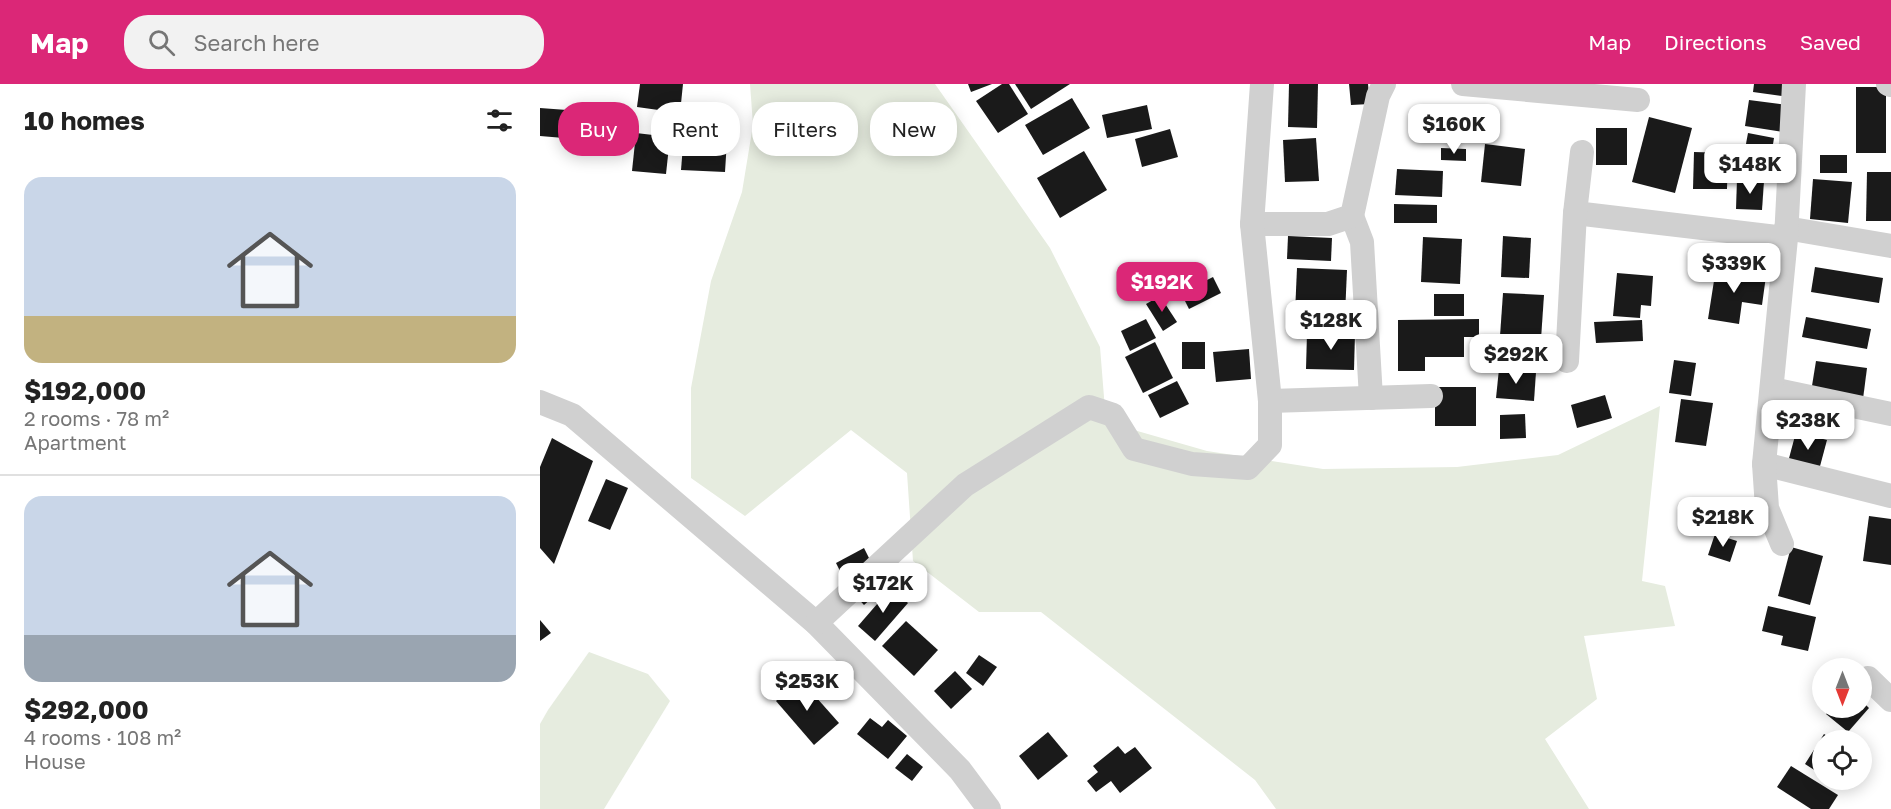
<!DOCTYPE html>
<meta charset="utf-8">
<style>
body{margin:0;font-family:"Golos Text",sans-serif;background:#f2f2f2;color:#222;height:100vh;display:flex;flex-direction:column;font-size:22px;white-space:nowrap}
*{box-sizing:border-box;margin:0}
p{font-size:20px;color:#767676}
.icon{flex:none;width:33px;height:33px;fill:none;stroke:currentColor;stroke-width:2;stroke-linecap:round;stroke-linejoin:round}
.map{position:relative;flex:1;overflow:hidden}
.drawer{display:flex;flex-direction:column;background:#fff;width:540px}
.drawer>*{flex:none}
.hud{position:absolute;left:18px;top:18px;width:570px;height:54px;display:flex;gap:12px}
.needle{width:39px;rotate:180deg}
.tools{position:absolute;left:1272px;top:574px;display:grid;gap:12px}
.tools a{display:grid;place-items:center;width:60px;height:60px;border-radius:50%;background:#fff;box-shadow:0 3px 15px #0003;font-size:30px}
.price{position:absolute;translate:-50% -51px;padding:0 14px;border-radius:12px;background:#fff;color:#222;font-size:20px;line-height:39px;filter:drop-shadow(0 2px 3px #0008)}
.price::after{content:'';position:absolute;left:50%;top:36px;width:18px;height:14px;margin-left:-9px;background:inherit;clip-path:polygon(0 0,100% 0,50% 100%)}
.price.current{background:#db2777;color:#fff}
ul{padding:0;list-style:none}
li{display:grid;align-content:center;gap:12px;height:318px;padding:0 24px}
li+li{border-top:2px solid #e0e0e0}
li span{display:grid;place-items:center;height:186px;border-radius:18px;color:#555}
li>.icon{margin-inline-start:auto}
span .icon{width:108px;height:108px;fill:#fffc;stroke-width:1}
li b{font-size:26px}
h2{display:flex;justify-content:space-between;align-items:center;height:72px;padding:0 24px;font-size:26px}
.pill{padding:0 21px;border-radius:24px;background:#fff;box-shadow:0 3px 15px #0003;font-size:21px;line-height:54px}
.pill.current{background:#db2777;color:#fff}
header{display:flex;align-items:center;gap:36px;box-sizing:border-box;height:84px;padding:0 30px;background:#db2777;color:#fff}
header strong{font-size:28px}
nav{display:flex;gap:33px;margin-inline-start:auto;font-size:21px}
.search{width:420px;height:54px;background:#f2f2f2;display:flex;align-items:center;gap:15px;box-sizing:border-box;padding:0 21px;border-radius:24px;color:#767676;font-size:22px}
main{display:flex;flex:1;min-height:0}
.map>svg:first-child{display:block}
.green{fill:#e6ecdf}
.building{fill:#1a1a1a}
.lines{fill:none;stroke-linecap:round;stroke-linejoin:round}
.minor{stroke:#d0d0d0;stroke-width:24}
</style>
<header>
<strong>Map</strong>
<div class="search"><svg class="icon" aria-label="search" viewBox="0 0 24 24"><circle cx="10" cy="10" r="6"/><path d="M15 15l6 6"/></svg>Search here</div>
<nav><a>Map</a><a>Directions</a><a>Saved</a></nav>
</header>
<main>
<section class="drawer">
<h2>10 homes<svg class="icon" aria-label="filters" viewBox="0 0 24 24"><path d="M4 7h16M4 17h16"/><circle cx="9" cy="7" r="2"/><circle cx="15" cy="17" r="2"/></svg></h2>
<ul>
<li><span style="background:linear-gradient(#c9d6e8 75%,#c2b280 0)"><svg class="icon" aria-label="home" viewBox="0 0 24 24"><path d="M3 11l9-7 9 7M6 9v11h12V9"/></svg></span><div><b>$192,000</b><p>2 rooms · 78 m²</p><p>Apartment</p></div></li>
<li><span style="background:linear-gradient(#c9d6e8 75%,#9aa5b1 0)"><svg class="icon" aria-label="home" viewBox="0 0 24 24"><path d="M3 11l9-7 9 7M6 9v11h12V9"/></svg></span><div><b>$292,000</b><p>4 rooms · 108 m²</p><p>House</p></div></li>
</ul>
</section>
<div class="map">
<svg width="1351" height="725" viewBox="0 0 1351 725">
<rect width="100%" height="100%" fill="#fff"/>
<!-- green -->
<g class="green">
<path d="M210 0H395L510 164 560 263 566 338 667 367 783 385 917 383 1018 371 1120 322 1102 497 1125 502 1135 542 1044 552 1057 615 1005 655 1049 725H736L715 696 501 528H439L373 477 367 389 311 346 205 432 151 394V304L171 197 202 108 213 41Z"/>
<path d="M49 568 108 590 130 617 64 725H0V640L8 626Z"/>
</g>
<!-- building -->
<g class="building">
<path d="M100 0H143L140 29 97 23Z"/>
<path d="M428 0H452L431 8Z"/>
<path d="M462 0H469L488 30 458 49 436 17Z"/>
<path d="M475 0H530L491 25Z"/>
<path d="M749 0H778L777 44 748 43Z"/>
<path d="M809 0H828L830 20 811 21Z"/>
<path d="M1214 0H1243L1242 12 1213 8Z"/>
<rect x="1316" y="3" width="30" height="66"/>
<path d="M532 14 550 44 503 71 485 41Z"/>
<path d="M1209 16 1247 21 1243 48 1205 42Z"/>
<path d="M607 21 612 45 567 54 562 31Z"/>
<path d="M0 24 27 26 24 54 0 52Z"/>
<path d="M1109 33 1152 44 1135 109 1092 98Z"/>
<path d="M145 37 188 40 185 88 141 86Z"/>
<rect x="1056" y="44" width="31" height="37"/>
<path d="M630 45 638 73 602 83 595 55Z"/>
<path d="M96 49 130 53 126 90 92 87Z"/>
<path d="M1208 49 1234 54 1228 91 1201 87Z"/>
<path d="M776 54 779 97 745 98 743 56Z"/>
<path d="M945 60 985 65 981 102 941 98Z"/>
<path d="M901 64 926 65V77L901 76Z"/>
<path d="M544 67 567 106 520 134 497 94Z"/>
<path d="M1154 68 1188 69 1187 105H1153Z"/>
<rect x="1280" y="71" width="27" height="18"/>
<path d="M857 85 903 87 902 113 855 111Z"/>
<path d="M1327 88H1351V137H1326Z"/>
<path d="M1197 95 1224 97 1222 126 1196 125Z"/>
<path d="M1273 95 1312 98 1308 139 1270 135Z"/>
<path d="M854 120 897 121V139H854Z"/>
<path d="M748 152 792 154 791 177 747 175Z"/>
<path d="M963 152 991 154 989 194 961 193Z"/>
<path d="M883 153 922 155 920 200 881 198Z"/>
<path d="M1275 183 1343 194 1339 219 1271 208Z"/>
<path d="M757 184 807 186 805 231 755 229Z"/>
<path d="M1176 184 1226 192 1222 221 1202 218 1199 240 1168 235Z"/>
<path d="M1077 189 1113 192 1111 222 1101 221 1100 234 1073 232Z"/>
<path d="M673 193 681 209 649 225 641 209Z"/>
<path d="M963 209 1004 211 1001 255 960 252Z"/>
<rect x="894" y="210" width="30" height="22"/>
<path d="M620 212 637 238 623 247 606 220Z"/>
<path d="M1266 233 1331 245 1327 265 1262 253Z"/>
<path d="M606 235 616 254 590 267 581 247Z"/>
<path d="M939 235V253H924V273H885V287H858V236Z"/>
<path d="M1102 236 1103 257 1056 259 1054 238Z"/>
<path d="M767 249H815L814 286 766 285Z"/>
<path d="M615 258 633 294 603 309 585 273Z"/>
<rect x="642" y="258" width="23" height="27"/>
<path d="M709 265 711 295 676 298 673 268Z"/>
<path d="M1134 276 1156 279 1151 312 1129 309Z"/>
<path d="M1276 277 1327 284 1323 315 1271 308Z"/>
<path d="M959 285 996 288 994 317 956 314Z"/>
<path d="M637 297 649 320 620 334 608 311Z"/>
<rect x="895" y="303" width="41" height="39"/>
<path d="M1065 311 1072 334 1037 344 1031 321Z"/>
<path d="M1141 315 1173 319 1166 362 1135 358Z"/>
<path d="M985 330 986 354 960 355V331Z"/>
<path d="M1256 348 1287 356 1279 386 1248 378Z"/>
<path d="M12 354 53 377 14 480 0 464V383Z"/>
<path d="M66 395 88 404 70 446 48 437Z"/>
<path d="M1191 418 1193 442 1168 444 1166 420Z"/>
<path d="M1329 432 1351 435V481L1323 477Z"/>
<path d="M1175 450 1197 457 1190 478 1168 471Z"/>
<path d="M1251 463 1283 472 1270 521 1238 512Z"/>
<path d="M324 464 330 476 302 491 296 479Z"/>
<path d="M332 495 341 506 324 521 314 510Z"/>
<path d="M351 504 368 519 335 557 318 542Z"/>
<path d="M1228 522 1276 533 1268 567 1241 561 1243 552 1222 547Z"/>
<path d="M0 536 11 549 0 557Z"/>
<path d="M366 537 398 566 374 592 342 562Z"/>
<path d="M439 571 457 583 443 602 426 589Z"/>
<path d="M415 587 432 605 411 625 394 607Z"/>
<path d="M260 595 299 639 274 661 236 617Z"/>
<path d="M1322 617 1329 624 1308 648 1286 630 1291 624H1322Z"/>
<path d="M330 634 342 643 348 636 367 652 348 675 317 650Z"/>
<path d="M508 648 528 672 498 696 479 672Z"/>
<path d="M1284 650 1296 657H1282V691L1265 680Z"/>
<path d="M578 662 585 670 595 663 612 684 580 709 571 697 556 708 547 697 558 688 553 682Z"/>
<path d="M367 670 383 683 372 697 355 684Z"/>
<path d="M1251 682 1298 711 1289 725H1271L1237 703Z"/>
</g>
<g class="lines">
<!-- minor -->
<g class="minor">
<path d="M923 0 1098 16"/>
<path d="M1348 0 1351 1"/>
<path d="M1035 129 1246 154"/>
<path d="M812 132 822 158 831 314"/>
<path d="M712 140H788L812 132 838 12 844 0"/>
<path d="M1246 144 1351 162"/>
<path d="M1027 277 1035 129 1042 68"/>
<path d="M1232 305 1351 330"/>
<path d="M730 317 891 312"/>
<path d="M0 318 32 331 276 539 420 686 449 725"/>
<path d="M1224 380 1351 412"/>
<path d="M1242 460 1227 424 1224 380 1246 154 1254 0"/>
<path d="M276 539 425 401 549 323 573 331 594 365 652 380 708 384 730 361V317L712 140 722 0"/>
<path d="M1328 594 1351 616"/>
</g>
</g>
</svg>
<div class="tools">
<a><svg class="needle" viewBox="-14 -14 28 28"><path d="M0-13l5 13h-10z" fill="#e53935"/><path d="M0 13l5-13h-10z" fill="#767676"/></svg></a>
<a><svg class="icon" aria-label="locate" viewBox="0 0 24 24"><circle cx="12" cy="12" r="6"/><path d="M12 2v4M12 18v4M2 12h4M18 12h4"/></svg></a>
</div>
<b class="price" style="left:914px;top:71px">$160K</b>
<b class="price" style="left:1210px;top:111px">$148K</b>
<b class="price" style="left:1194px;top:210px">$339K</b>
<b class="price current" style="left:622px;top:229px">$192K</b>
<b class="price" style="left:791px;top:267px">$128K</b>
<b class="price" style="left:976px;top:301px">$292K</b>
<b class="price" style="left:1268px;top:367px">$238K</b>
<b class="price" style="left:1183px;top:464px">$218K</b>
<b class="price" style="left:343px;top:530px">$172K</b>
<b class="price" style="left:267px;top:628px">$253K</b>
<div class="hud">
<a class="pill current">Buy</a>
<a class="pill">Rent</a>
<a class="pill">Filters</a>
<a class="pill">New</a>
</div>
</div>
</main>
